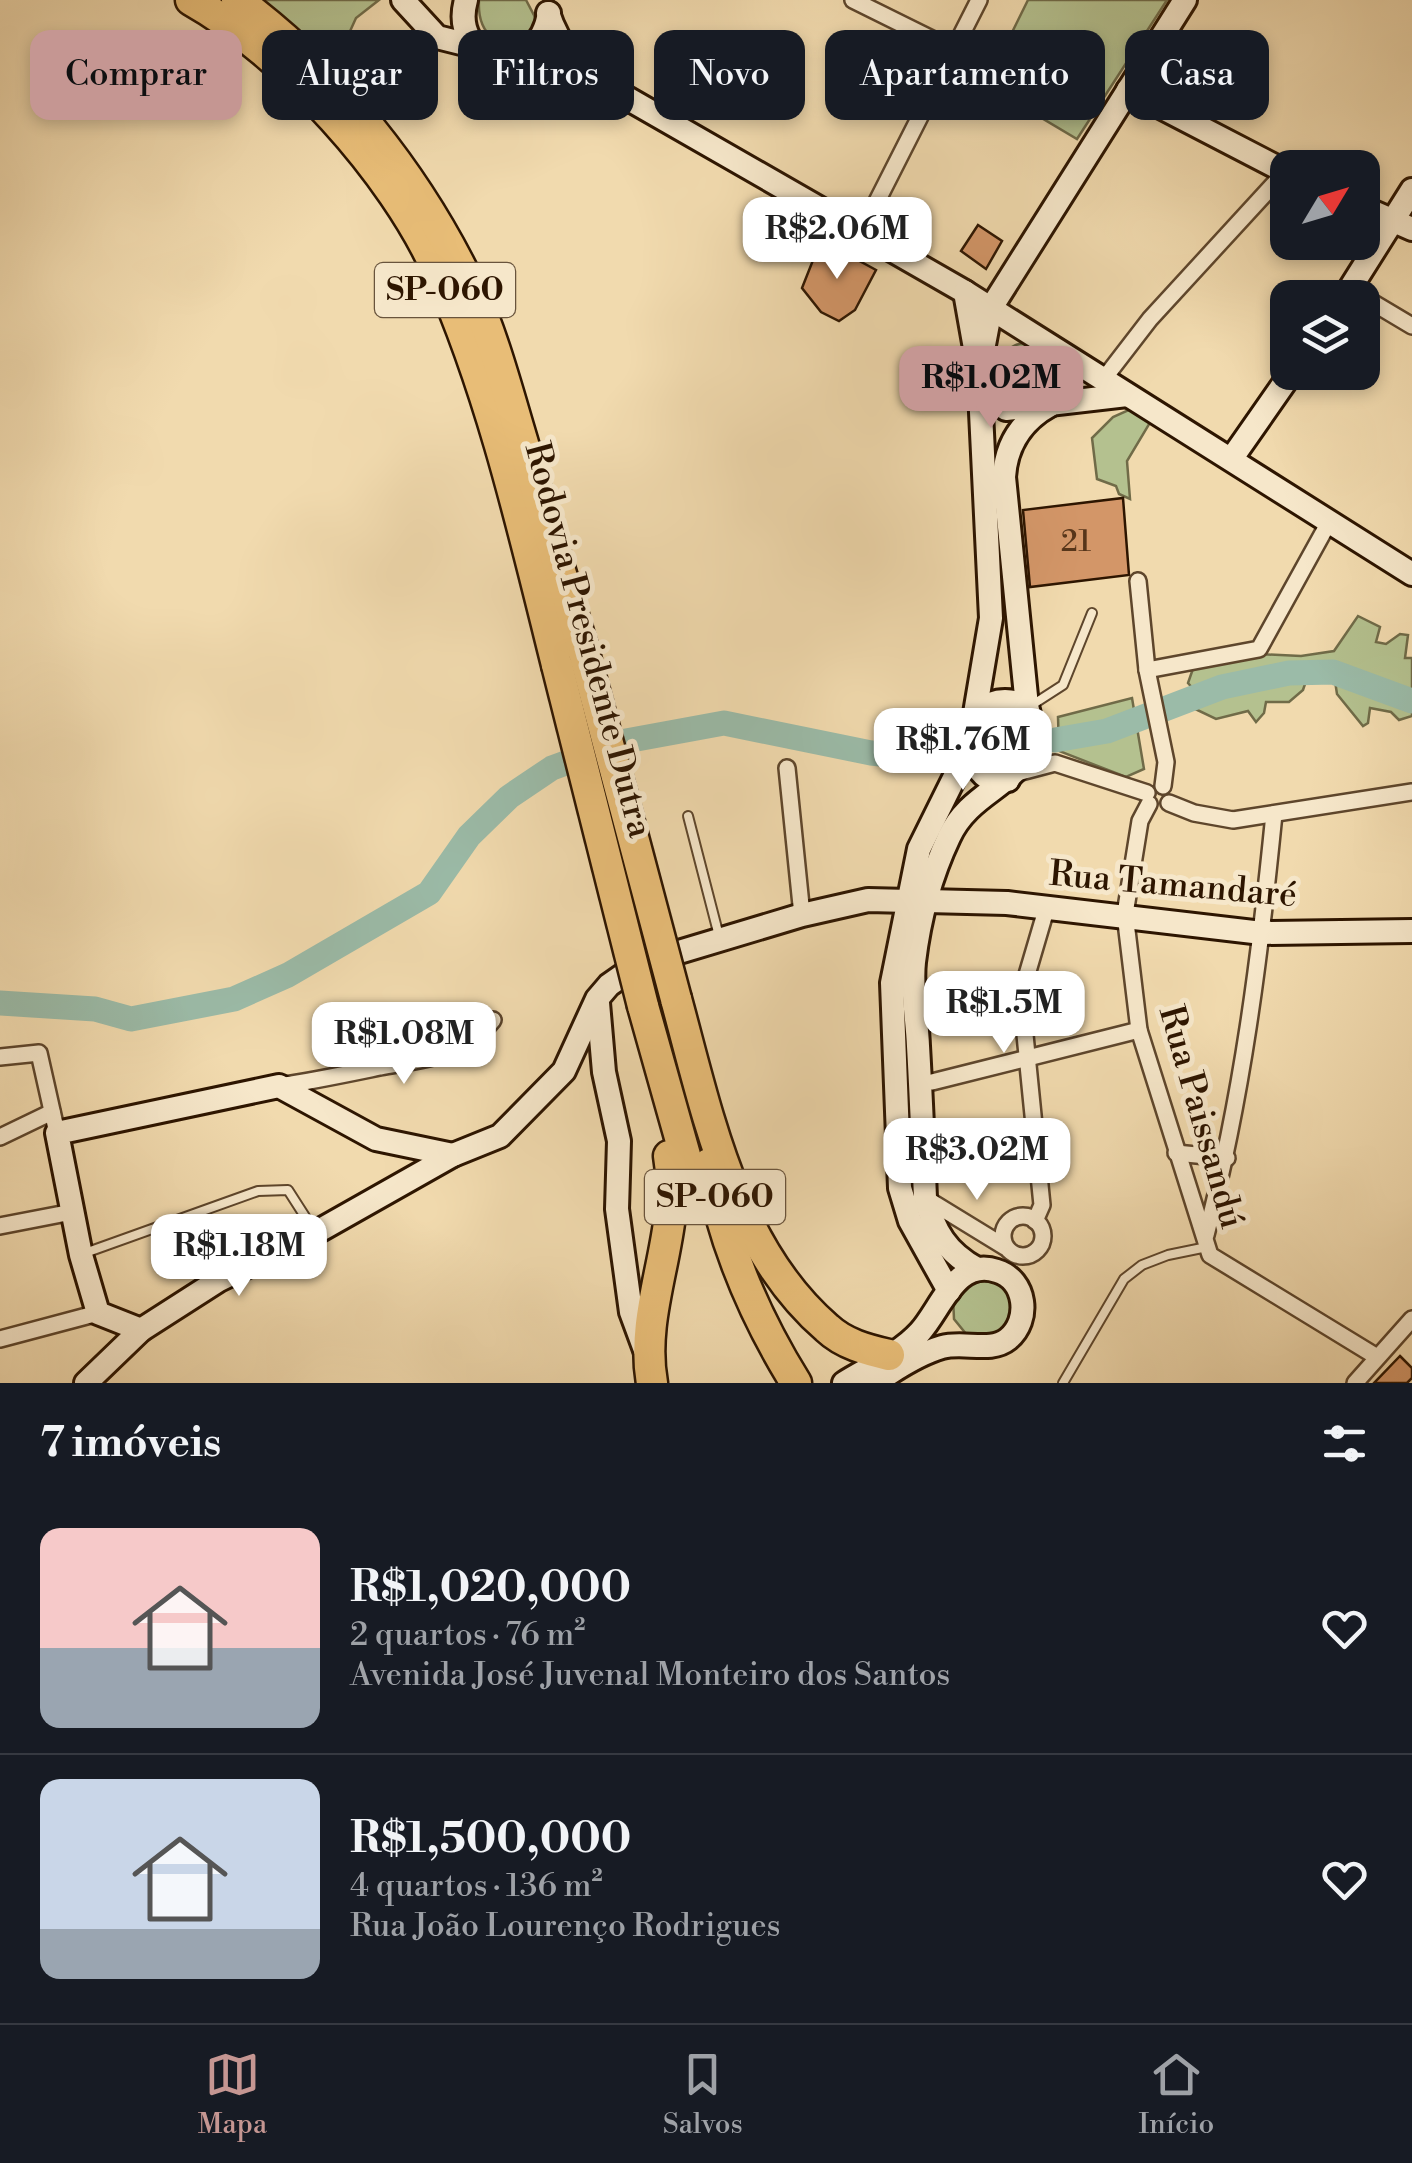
<!DOCTYPE html>
<html lang="pt">
<meta charset="utf-8">
<style>
body{margin:0;font-family:"Libre Bodoni",serif;background:#20242c;color:#f1f3f6;height:100vh;display:flex;flex-direction:column;font-size:38px;white-space:nowrap}
*{box-sizing:border-box;margin:0}
p{font-size:32px;color:#9ea1a6}
.icon{flex:none;width:55px;height:55px;fill:none;stroke:currentColor;stroke-width:2;stroke-linecap:round;stroke-linejoin:round}
.map{position:relative;height:1383px;overflow:hidden}
.sheet{display:flex;flex-direction:column;background:#171b24;flex:1}
.sheet>*{flex:none}
.hud{position:absolute;left:30px;top:30px;width:1352px;height:90px;display:flex;gap:20px}
.needle{width:65px;rotate:52deg}
.tools{position:absolute;left:1270px;top:150px;display:grid;gap:20px}
.tools a{display:grid;place-items:center;width:110px;height:110px;border-radius:20px;background:#171b24;box-shadow:0 5px 15px #0003;font-size:50px}
.price{position:absolute;translate:-50% -85px;padding:0 22px;border-radius:20px;background:#fff;color:#222;font-size:32px;line-height:65px;filter:drop-shadow(0 2px 5px #0008)}
.price::after{content:'';position:absolute;left:50%;top:60px;width:30px;height:22px;margin-left:-15px;background:inherit;clip-path:polygon(0 0,100% 0,50% 100%)}
.price.active{background:#c59692;color:#111}
ul{padding:0;list-style:none}
li{display:flex;align-items:center;gap:30px;height:250px;padding:0 40px}
li+li{border-top:2px solid #363941}
li span{display:grid;place-items:center;flex:none;width:280px;height:200px;border-radius:20px;color:#555}
li>.icon{margin-inline-start:auto}
span .icon{width:120px;height:120px;fill:#fffc;stroke-width:1}
li b{font-size:42px}
h2{display:flex;justify-content:space-between;align-items:center;height:120px;padding:0 40px;font-size:42px}
.tag{padding:0 35px;border-radius:20px;background:#171b24;box-shadow:0 5px 15px #0003;font-size:35px;line-height:90px}
.tag.active{background:#c59692;color:#111}
.menu{display:flex;justify-content:space-around;align-items:center;height:140px;border-top:2px solid #363941;background:#171b24;font-size:28px;color:#9ea1a6}
.menu a{display:grid;justify-items:center;gap:5px}
.menu .active{color:#c59692}
.map>svg:first-child{display:block}
.green{fill:#b4c18f;stroke:#706b48;stroke-width:2.5}
.lines{fill:none;stroke-linecap:round;stroke-linejoin:round}
.river{stroke:#9bbba8;stroke-width:25}
.building{fill:#d39668;stroke:#2d1500;stroke-width:2.5}
.lane-casing{stroke:#5e462c;stroke-width:12}
.street-casing{stroke:#5e462c;stroke-width:20}
.secondary-casing{stroke:#2d1500;stroke-width:28}
.highway-casing{stroke:#2d1500;stroke-width:35}
.lane{stroke:#f6e7ca;stroke-width:8}
.street{stroke:#f6e7ca;stroke-width:15}
.secondary{stroke:#f6e7ca;stroke-width:22}
.highway{stroke:#e8bd77;stroke-width:30}
.highway-bridge-casing{stroke:#2d1500;stroke-width:35;stroke-linecap:butt}
.highway-bridge{stroke:#e8bd77;stroke-width:30}
.labels{text-anchor:middle;dominant-baseline:central;stroke-width:10;stroke-linejoin:round;paint-order:stroke}
.number-label{font-size:30px;fill:#56351a}
.shield{fill:#f6e7ca;stroke:#69543d;stroke-width:2.5}
.shield-label{font-size:32px;font-weight:bold;fill:#2d1500}
.street-label{font-size:35px;fill:#2d1500;stroke:#f6e7ca}
</style>
<div class="map">
<svg width="1412" height="1383" viewBox="0 0 1412 1383">
<rect width="100%" height="100%" fill="#f1daae"/>
<filter id="stains"><feTurbulence type="fractalNoise" baseFrequency=".002" numOctaves="4"/><feColorMatrix values="0 0 0 0 .2 0 0 0 0 .09 0 0 0 0 .02 0 0 0 .5 -.17"/></filter>
<radialGradient id="worn" r=".72"><stop offset=".6" stop-color="#630" stop-opacity="0"/><stop offset="1" stop-color="#630" stop-opacity=".3"/></radialGradient>
<!-- green -->
<g class="green">
<path d="M255 0H379L356 18 346 40C300 50 288 28 255 0Z"/>
<path d="M479 0H526L537 21 532 38C500 54 477 34 479 0Z"/>
<path d="M1028 0H1167L1077 139 986 85Z"/>
<circle cx="1026" cy="369" r="26"/>
<path d="M1133 408 1154 416 1127 461 1130 499 1119 494 1116 486 1097 479 1092 438 1113 417Z"/>
<path d="M1358 616 1380 627 1376 642 1386 644 1400 634 1408 635 1405 658H1412V716L1399 720 1391 712 1370 708 1368 723 1363 726 1337 694 1335 681H1306L1303 690 1289 702H1266L1264 713 1256 722 1248 711 1216 719 1191 707 1195 691 1188 683 1195 663 1258 654 1301 656 1334 651Z"/>
<path d="M1132 698 1144 769 1126 777 1059 751 1058 717Z"/>
<path d="M998 709 1016 712C1027 734 1019 749 1005 767H993L984 761C980 743 983 721 998 709Z"/>
<path d="M976 1276 1006 1283 1017 1313 998 1337 967 1335 954 1319 953 1297Z"/>
</g>
<g class="lines">
<!-- river -->
<g class="river">
<path d="M1055 740 1107 731 1222 687 1289 673 1333 672 1412 701"/>
<path d="M0 1003 95 1009 131 1019 234 999 288 975 429 893 469 836 509 797 552 768 626 741 724 723 871 753 935 760"/>
</g>
</g>
<!-- building -->
<g class="building">
<path d="M978 225 1002 241 986 269 961 251Z"/>
<path d="M821 240 876 270 855 310 839 321 821 312 802 288Z"/>
<path d="M1123 498 1129 575 1030 587 1023 510Z"/>
<path d="M1400 1356 1412 1368V1378L1407 1383H1374Z"/>
</g>
<g class="lines">
<!-- lane casing -->
<g class="lane-casing">
<g id="lane">
<path d="M1032 705 1063 685 1092 613"/>
<path d="M688 816 719 936"/>
<path d="M85 1253 258 1191 288 1190 313 1229"/>
<path d="M1063 1383 1124 1279 1142 1265 1168 1255 1207 1247"/>
</g>
</g>
<!-- street casing -->
<g class="street-casing">
<g id="street">
<path d="M853 0 954 50"/>
<path d="M861 233 979 0"/>
<path d="M1350 289 1412 326"/>
<path d="M1103 380 1150 319 1285 172"/>
<path d="M1138 581 1147 670 1166 762 1163 786"/>
<path d="M1147 670 1259 649 1329 522"/>
<path d="M787 768 802 915"/>
<path d="M1017 773 1055 763 1147 793"/>
<path d="M1169 803 1194 813 1233 820 1412 792"/>
<path d="M1149 804 1140 821 1125 914 1139 1030 1210 1255 1377 1357"/>
<path d="M0 1057 39 1053 57 1133"/>
<path d="M932 1082 1139 1030"/>
<path d="M279 1086C313 1081 346 1074 380 1067 424 1059 463 1058 493 1020"/>
<path d="M0 1137 52 1112"/>
<path d="M1176 1153 1227 1158"/>
<path d="M925 1198 1005 1247"/>
<circle cx="1023" cy="1236" r="20"/>
<path d="M1035 1221 1042 1205 1021 995 1046 910"/>
<path d="M0 1226 72 1212"/>
<path d="M1206 1235C1242 1098 1260 956 1274 814"/>
<path d="M0 1339 98 1313"/>
<path d="M1355 1383 1412 1319"/>
</g>
</g>
<!-- secondary casing -->
<g class="secondary-casing">
<g id="secondary">
<path d="M403 0 437 37 477 47"/>
<path d="M466 0C448 64 538 84 549 13"/>
<path d="M548 13C561 53 581 65 613 90L965 292 1412 574"/>
<path d="M511 60 548 65 591 81"/>
<path d="M1128 90 1288 173"/>
<path d="M1362 207 1412 229"/>
<path d="M965 292 979 371 991 618 974 719"/>
<path d="M1344 298 1412 190"/>
<path d="M1047 346C1065 366 1059 382 1050 405"/>
<path d="M1127 395 1006 409 990 395 979 371 991 308 1185 0"/>
<path d="M1232 458 1292 372"/>
<path d="M1008 780 989 779C950 752 970 682 1027 706"/>
<path d="M927 901 1007 903 1262 933 1412 931"/>
<path d="M598 1003 604 1072 619 1141 617 1209 631 1312 645 1350"/>
<path d="M977 1269C946 1252 935 1232 925 1198 923 1147 921 1097 918 1046 917 1019 911 989 914 962 919 920 931 875 949 837 975 779 1049 785 1027 706L1004 477C1006 445 1021 421 1050 405"/>
<path d="M949 1291 910 1221 900 1188 892 983 919 849 969 748"/>
<path d="M141 1330 98 1313 81 1255 57 1133 279 1086 376 1139 453 1155"/>
<path d="M86 1383 141 1330 219 1280 315 1233 453 1155 500 1136 564 1071 597 999 609 985 639 964 802 915 868 900 909 901"/>
<path d="M844 1383C868 1368 900 1354 920 1332 941 1309 956 1257 997 1271 1026 1280 1031 1320 1008 1339 991 1353 964 1341 942 1347 918 1354 895 1369 875 1383"/>
</g>
</g>
<!-- highway casing -->
<g class="highway-casing">
<g id="highway">
<path d="M191 0C285 53 394 172 438 272 493 396 524 533 557 665"/>
<path d="M237 0C336 73 418 177 471 288 493 336 507 390 522 440 543 511 564 582 584 653"/>
<path d="M676 999C707 1112 733 1247 827 1328 844 1344 867 1350 889 1355"/>
<path d="M643 1006 699 1205"/>
<path d="M709 1164C723 1241 755 1317 796 1383"/>
<path d="M652 1383C638 1307 683 1233 669 1156"/>
</g>
</g>
<!-- lane -->
<use href="#lane" class="lane"/>
<!-- street -->
<use href="#street" class="street"/>
<!-- secondary -->
<use href="#secondary" class="secondary"/>
<!-- highway -->
<use href="#highway" class="highway"/>
<!-- highway-bridge casing -->
<g class="highway-bridge-casing">
<g id="highway-bridge">
<path d="M584 653 676 999"/>
<path d="M557 665 643 1006"/>
</g>
</g>
<!-- highway-bridge -->
<use href="#highway-bridge" class="highway-bridge"/>
</g>
<g class="labels">
<!-- number labels -->
<g class="number-label">
<text x="1076" y="542">21</text>
</g>
<!-- shield labels -->
<g class="shield">
<rect x="375" y="263" width="140" height="54" rx="8"/>
<rect x="645" y="1170" width="140" height="54" rx="8"/>
</g>
<g class="shield-label">
<text x="445" y="290">SP-060</text>
<text x="715" y="1197">SP-060</text>
</g>
<!-- street labels -->
<g class="street-label">
<text transform="translate(588 640) rotate(75)">Rodovia Presidente Dutra</text>
<text transform="translate(1173 885) rotate(5)">Rua Tamandaré</text>
<text transform="translate(1201 1117) rotate(74)">Rua Paissandú</text>
</g>
</g>
<rect width="100%" height="100%" filter="url(#stains)"/>
<rect width="100%" height="100%" fill="url(#worn)"/>
</svg>
<div class="tools">
<a><svg class="needle" viewBox="-14 -14 28 28"><path d="M0-13l5 13h-10z" fill="#e53935"/><path d="M0 13l5-13h-10z" fill="#9ea1a6"/></svg></a>
<a><svg class="icon" aria-label="layers" viewBox="0 0 24 24"><path d="M12 4l9 5-9 5-9-5zM3 14l9 5 9-5"/></svg></a>
</div>
<b class="price" style="left:837px;top:282px">R$2.06M</b>
<b class="price active" style="left:991px;top:431px">R$1.02M</b>
<b class="price" style="left:963px;top:793px">R$1.76M</b>
<b class="price" style="left:1004px;top:1056px">R$1.5M</b>
<b class="price" style="left:404px;top:1087px">R$1.08M</b>
<b class="price" style="left:977px;top:1203px">R$3.02M</b>
<b class="price" style="left:239px;top:1299px">R$1.18M</b>
<div class="hud">
<a class="tag active">Comprar</a>
<a class="tag">Alugar</a>
<a class="tag">Filtros</a>
<a class="tag">Novo</a>
<a class="tag">Apartamento</a>
<a class="tag">Casa</a>
</div>
</div>
<section class="sheet">
<h2>7 imóveis<svg class="icon" aria-label="filters" viewBox="0 0 24 24"><path d="M4 7h16M4 17h16"/><circle cx="9" cy="7" r="2"/><circle cx="15" cy="17" r="2"/></svg></h2>
<ul>
<li><span style="background:linear-gradient(#f6c9c9 60%,#9aa5b1 0)"><svg class="icon" aria-label="home" viewBox="0 0 24 24"><path d="M3 11l9-7 9 7M6 9v11h12V9"/></svg></span><div><b>R$1,020,000</b><p>2 quartos · 76 m²</p><p>Avenida José Juvenal Monteiro dos Santos</p></div><svg class="icon" aria-label="heart" viewBox="0 0 24 24"><path d="M12 20l-8-8c-3-5 5-10 8-4 3-6 11-1 8 4z"/></svg></li>
<li><span style="background:linear-gradient(#c9d6e8 75%,#9aa5b1 0)"><svg class="icon" aria-label="home" viewBox="0 0 24 24"><path d="M3 11l9-7 9 7M6 9v11h12V9"/></svg></span><div><b>R$1,500,000</b><p>4 quartos · 136 m²</p><p>Rua João Lourenço Rodrigues</p></div><svg class="icon" aria-label="heart" viewBox="0 0 24 24"><path d="M12 20l-8-8c-3-5 5-10 8-4 3-6 11-1 8 4z"/></svg></li>
</ul>
</section>
<nav class="menu">
<a class="active"><svg class="icon" aria-label="map" viewBox="0 0 24 24"><path d="M3 6l6-2 6 2 6-2v14l-6 2-6-2-6 2zM9 4v14M15 6v14"/></svg>Mapa</a>
<a><svg class="icon" aria-label="saved" viewBox="0 0 24 24"><path d="M7 4h10v16l-5-4-5 4z"/></svg>Salvos</a>
<a><svg class="icon" aria-label="home" viewBox="0 0 24 24"><path d="M3 11l9-7 9 7M6 9v11h12V9"/></svg>Início</a>
</nav>
